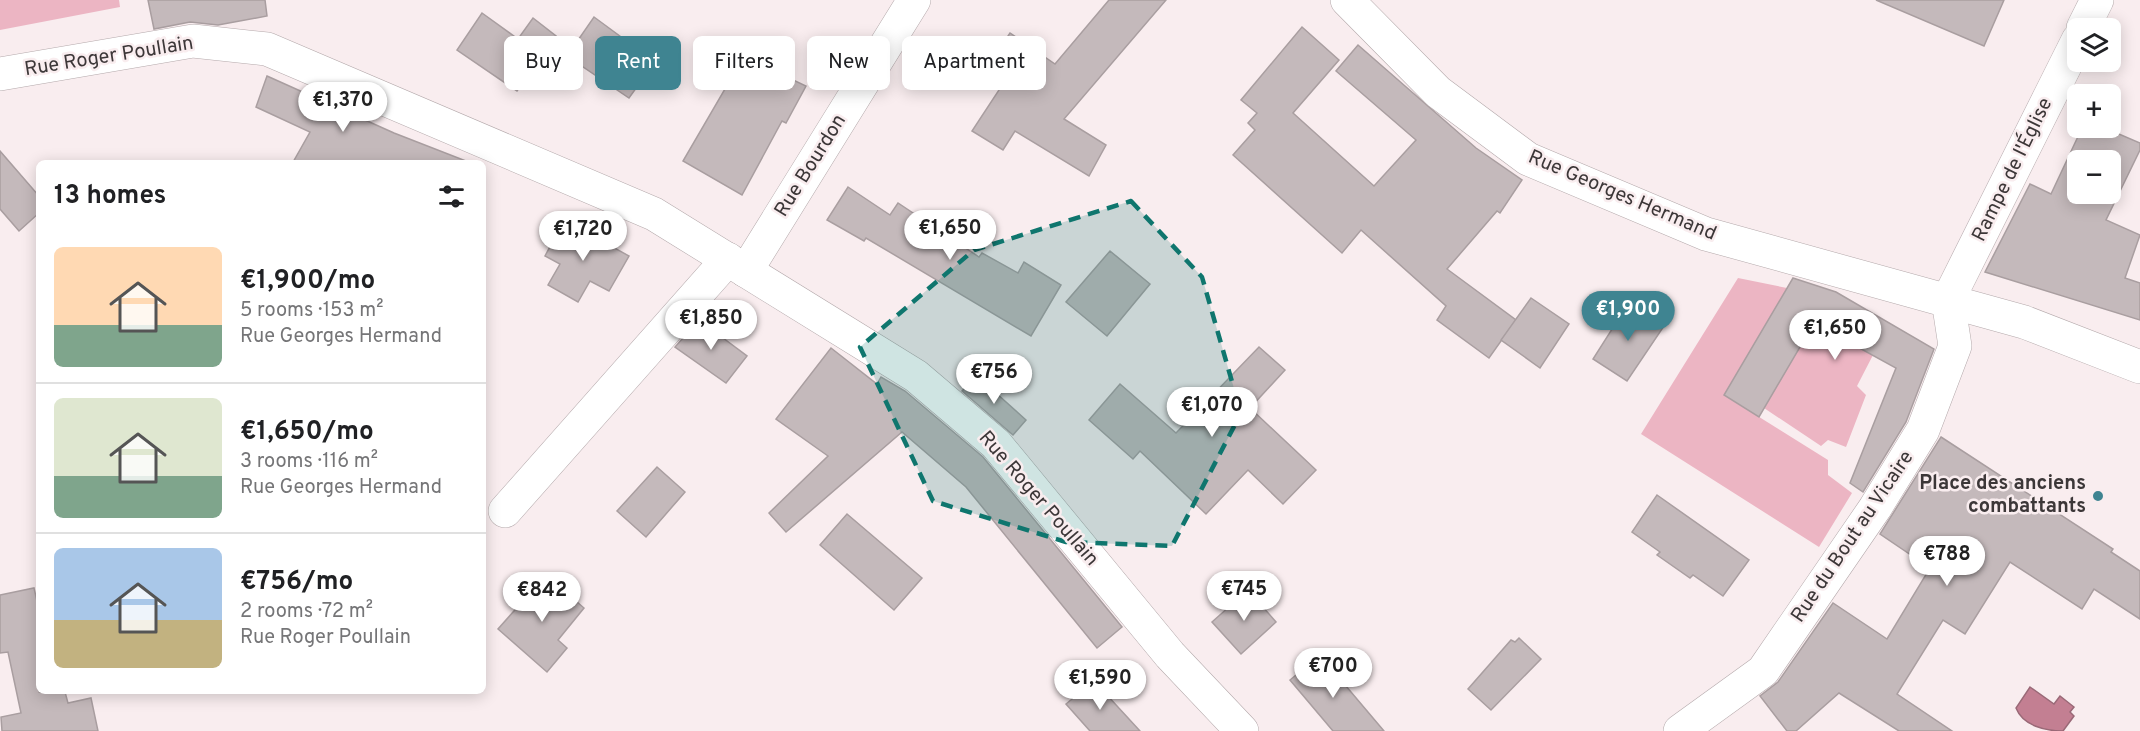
<!DOCTYPE html>
<meta charset="utf-8">
<style>
body{margin:0;font-family:Overpass,sans-serif;background:#f2f2f2;color:#202124;height:100vh;display:flex;flex-direction:column;font-size:22px;white-space:nowrap}
*{box-sizing:border-box;margin:0}
p{font-size:20px;color:#757577}
.icon{flex:none;width:33px;height:33px;fill:none;stroke:currentColor;stroke-width:2;stroke-linecap:round;stroke-linejoin:round}
.map{position:relative;flex:1;overflow:hidden}
.panel{position:absolute;left:36px;top:160px;width:450px;height:534px;display:flex;flex-direction:column;background:#fff;border-radius:9px;box-shadow:0 3px 15px #0003}
.panel>*{flex:none}
.banner{position:absolute;left:504px;top:36px;width:570px;height:54px;display:flex;gap:12px}
.buttons{position:absolute;left:2067px;top:18px;display:grid;gap:12px}
.buttons a{display:grid;place-items:center;width:54px;height:54px;border-radius:9px;background:#fff;box-shadow:0 3px 15px #0003;font-size:30px}
.price{position:absolute;translate:-50% -51px;padding:0 14px;border-radius:21px;background:#fff;color:#222;font-size:20px;line-height:39px;filter:drop-shadow(0 2px 3px #0008)}
.price::after{content:'';position:absolute;left:50%;top:36px;width:18px;height:14px;margin-left:-9px;background:inherit;clip-path:polygon(0 0,100% 0,50% 100%)}
.price.on{background:#3f8491;color:#fff}
ul{padding:0;list-style:none}
li{display:flex;align-items:center;gap:18px;height:150px;padding:0 18px}
li+li{border-top:2px solid #e0e0e0}
li span{display:grid;place-items:center;flex:none;width:168px;height:120px;border-radius:9px;color:#555}
li>.icon{margin-inline-start:auto}
span .icon{width:72px;height:72px;fill:#fffc;stroke-width:1}
li b{font-size:26px}
h2{display:flex;justify-content:space-between;align-items:center;height:72px;padding:0 18px;font-size:26px}
.tag{padding:0 21px;border-radius:9px;background:#fff;box-shadow:0 3px 15px #0003;font-size:21px;line-height:54px}
.tag.on{background:#3f8491;color:#fff}
.map>svg:first-child{display:block}
.green{fill:#ecb5c3}
.water{fill:#c37f92;stroke:#9a6977;stroke-width:1.5}
.building{fill:#c4b9bb;stroke:#a99ea0;stroke-width:1.5;fill-rule:evenodd}
.lines{fill:none;stroke-linecap:round;stroke-linejoin:round}
.minor-casing{stroke:#b4a9ab;stroke-width:34}
.minor{stroke:#fff;stroke-width:33}
.marked{fill:#0f766e;fill-opacity:0.2;stroke:#0f766e;stroke-width:4.5;stroke-dasharray:12 8;stroke-linejoin:round}
.poi-dot{fill:#3f8491;stroke:#f9edef;stroke-width:2}
.labels{text-anchor:middle;dominant-baseline:central;stroke-width:5;stroke-linejoin:round;paint-order:stroke}
.street-label{font-size:20px;fill:#3c3738;stroke:#f9edef}
.poi-label{font-size:20px;font-weight:bold;fill:#3c3738;stroke:#f9edef;text-anchor:end}
</style>
<div class="map">
<svg width="2140" height="731" viewBox="0 0 2140 731">
<rect width="100%" height="100%" fill="#f9edef"/>
<!-- green -->
<g class="green">
<path d="M0 0H119L120 7 0 30Z"/>
<path d="M1738 278 1787 288 1778 304 1873 355 1857 386 1866 395 1846 447 1828 440 1821 446 1764 408 1724 395 1828 460V475L1852 493 1819 547 1641 434Z"/>
</g>
<!-- water -->
<path class="water" d="M2030 687 2054 704 2060 696 2074 707 2070 712 2074 716 2063 731C2046 731 2023 726 2016 708Z"/>
<!-- building -->
<g class="building">
<path d="M148 0H265L267 16 218 25 190 22 154 29Z"/>
<path d="M1109 0H1166L1064 119 1106 145 1089 176 1015 131 1003 150 972 131 1001 87 982 74 1010 33 1055 64Z"/>
<path d="M1876 0H2004L1984 46Z"/>
<path d="M482 13 518 39 533 18 556 36 517 91 457 50Z"/>
<path d="M594 17 655 62 629 98 567 56Z"/>
<path d="M1302 27 1339 60 1293 113 1374 186 1416 140 1336 71 1358 45 1476 148 1522 180 1500 213 1497 211 1447 269 1516 320 1489 358 1437 320 1446 306 1361 230 1342 253 1233 155 1255 130 1248 123 1257 113 1241 100Z"/>
<path d="M733 40 794 73 791 79 806 86 786 123 782 121 742 195 683 161 725 89 711 81Z"/>
<path d="M267 76 394 133 466 161V164H292L310 132 256 107Z"/>
<path d="M2082 128H2105L2140 143V150L2106 220 2140 235 2125 278 2140 283V320L1985 272 2030 184 2051 194ZM2078 160H2110V194H2078Z"/>
<path d="M0 151 39 196V213L19 231 0 209Z"/>
<path d="M848 187 890 215 898 203 979 257 982 253 1018 273 1024 262 1061 285 1031 336 866 238 864 241 827 220Z"/>
<path d="M564 220 629 256 609 291 590 281 578 302 548 285 560 264 545 256Z"/>
<path d="M1110 251 1150 284 1107 336 1066 302Z"/>
<path d="M1793 278 1836 292 1934 349 1906 422 1863 492 1850 483 1896 368 1814 323 1759 417 1724 395Z"/>
<path d="M1531 298 1569 324 1540 368 1501 340Z"/>
<path d="M1628 304 1664 326 1627 381 1593 359Z"/>
<path d="M699 320 747 356 726 383 675 347Z"/>
<path d="M1259 347 1285 370 1250 408 1316 470 1283 504 1248 470 1206 514 1140 451 1133 459 1089 420 1120 384 1176 433Z"/>
<path d="M831 348 877 384 881 377 905 391 983 457 1122 627 1097 648 966 487 902 432 786 532 769 513 828 456 776 419Z"/>
<path d="M977 376 1026 420 1013 435 962 391Z"/>
<path d="M1941 437 2113 549 2111 552 2140 571V619L2094 589 2082 609 2010 562 1965 634 1943 620 1897 694 1952 731H1899L1839 693 1796 731H1787L1760 696 1778 682 1833 603 1887 639 1930 568 1880 534Z"/>
<path d="M657 467 685 492 646 537 617 511Z"/>
<path d="M1657 495 1749 560 1723 596 1693 575 1690 578 1657 555 1660 552 1632 532Z"/>
<path d="M847 514 922 578 894 610 820 545Z"/>
<path d="M546 575 584 608 558 640 567 648 547 672 498 629Z"/>
<path d="M34 588 39 610V692H65L68 703 91 698 98 731H2L1 717 21 713 8 652 0 653V595Z"/>
<path d="M1248 590 1276 622 1241 654 1212 622Z"/>
<path d="M1519 638 1541 659 1491 710 1468 689 1511 640 1515 642Z"/>
<path d="M1320 655 1351 692 1384 731H1333L1290 680Z"/>
<path d="M1094 681 1106 694 1140 731H1090L1066 704Z"/>
</g>
<g class="lines">
<!-- minor casing -->
<g class="minor-casing">
<g id="minor">
<path d="M1347 0 1438 92 1528 159 1706 234 2024 322 2140 367"/>
<path d="M2083 28 2097 0"/>
<path d="M0 74 193 41 267 49 654 214 916 376 996 444 1170 655 1242 731"/>
<path d="M746 271 914 0"/>
<path d="M1948 300 2078 40"/>
<path d="M505 511 728 259"/>
<path d="M1680 731 1763 671 1875 508 1923 430 1955 346 1948 300"/>
</g>
</g>
<!-- minor -->
<use href="#minor" class="minor"/>
</g>
<!-- marked area -->
<path class="marked" d="M1131 201 1202 277 1241 413 1172 546 1066 542 933 501 860 347 974 250Z"/>
<!-- markers -->
<circle class="poi-dot" cx="2098" cy="496" r="6"/>
<g class="labels">
<!-- street labels -->
<g class="street-label">
<text transform="translate(109 57) rotate(-9)">Rue Roger Poullain</text>
<text transform="translate(811 166) rotate(-58)">Rue Bourdon</text>
<text transform="translate(2013 170) rotate(-64)">Rampe de l'Église</text>
<text transform="translate(1622 196) rotate(23)">Rue Georges Hermand</text>
<text transform="translate(1038 499) rotate(49)">Rue Roger Poullain</text>
<text transform="translate(1853 537) rotate(-56)">Rue du Bout au Vicaire</text>
</g>
<!-- poi labels -->
<g class="poi-label">
<text x="2086" y="484">Place des anciens<tspan x="2086" dy="23">combattants</tspan></text>
</g>
</g>
</svg>
<div class="buttons">
<a><svg class="icon" aria-label="layers" viewBox="0 0 24 24"><path d="M12 4l9 5-9 5-9-5zM3 14l9 5 9-5"/></svg></a>
<a>+</a>
<a>−</a>
</div>
<b class="price" style="left:343px;top:133px">€1,370</b>
<b class="price" style="left:950px;top:261px">€1,650</b>
<b class="price" style="left:583px;top:262px">€1,720</b>
<b class="price on" style="left:1628px;top:342px">€1,900</b>
<b class="price" style="left:711px;top:351px">€1,850</b>
<b class="price" style="left:1835px;top:361px">€1,650</b>
<b class="price" style="left:994px;top:405px">€756</b>
<b class="price" style="left:1212px;top:438px">€1,070</b>
<b class="price" style="left:1947px;top:587px">€788</b>
<b class="price" style="left:1244px;top:622px">€745</b>
<b class="price" style="left:542px;top:623px">€842</b>
<b class="price" style="left:1333px;top:699px">€700</b>
<b class="price" style="left:1100px;top:711px">€1,590</b>
<div class="banner">
<a class="tag">Buy</a>
<a class="tag on">Rent</a>
<a class="tag">Filters</a>
<a class="tag">New</a>
<a class="tag">Apartment</a>
</div>
<section class="panel">
<h2>13 homes<svg class="icon" aria-label="filters" viewBox="0 0 24 24"><path d="M4 7h16M4 17h16"/><circle cx="9" cy="7" r="2"/><circle cx="15" cy="17" r="2"/></svg></h2>
<ul>
<li><span style="background:linear-gradient(#ffd9b3 65%,#7fa58c 0)"><svg class="icon" aria-label="home" viewBox="0 0 24 24"><path d="M3 11l9-7 9 7M6 9v11h12V9"/></svg></span><div><b>€1,900/mo</b><p>5 rooms · 153 m²</p><p>Rue Georges Hermand</p></div></li>
<li><span style="background:linear-gradient(#dfe7d0 65%,#7fa58c 0)"><svg class="icon" aria-label="home" viewBox="0 0 24 24"><path d="M3 11l9-7 9 7M6 9v11h12V9"/></svg></span><div><b>€1,650/mo</b><p>3 rooms · 116 m²</p><p>Rue Georges Hermand</p></div></li>
<li><span style="background:linear-gradient(#a9c7e8 60%,#c2b280 0)"><svg class="icon" aria-label="home" viewBox="0 0 24 24"><path d="M3 11l9-7 9 7M6 9v11h12V9"/></svg></span><div><b>€756/mo</b><p>2 rooms · 72 m²</p><p>Rue Roger Poullain</p></div></li>
</ul>
</section>
</div>
